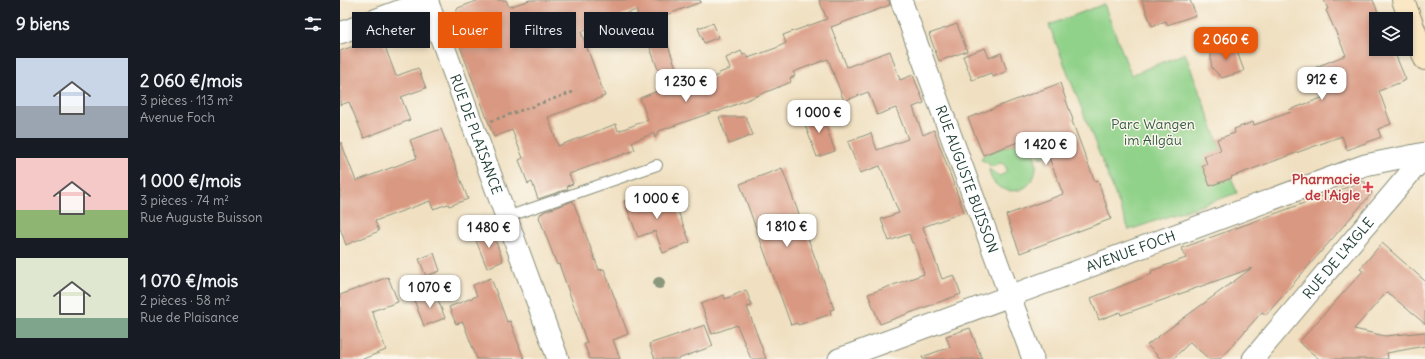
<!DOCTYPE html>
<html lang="fr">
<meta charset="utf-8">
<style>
body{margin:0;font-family:Delius,sans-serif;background:#242831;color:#f1f3f6;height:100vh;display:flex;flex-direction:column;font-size:15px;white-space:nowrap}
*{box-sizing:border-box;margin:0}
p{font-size:13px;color:#9ea1a6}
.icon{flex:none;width:22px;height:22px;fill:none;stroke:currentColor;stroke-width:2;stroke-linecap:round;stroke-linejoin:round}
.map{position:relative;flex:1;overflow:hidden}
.drawer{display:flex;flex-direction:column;background:#171b24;width:340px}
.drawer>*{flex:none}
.banner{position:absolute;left:12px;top:12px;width:380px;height:36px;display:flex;gap:8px}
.buttons{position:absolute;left:1029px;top:12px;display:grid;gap:8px}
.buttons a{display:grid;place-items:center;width:44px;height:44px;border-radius:0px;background:#171b24;box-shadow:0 2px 6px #0003;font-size:20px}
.price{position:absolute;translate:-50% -34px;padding:0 9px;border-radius:8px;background:#fff;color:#222;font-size:13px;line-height:26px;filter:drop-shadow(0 1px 2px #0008)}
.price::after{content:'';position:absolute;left:50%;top:24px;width:12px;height:9px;margin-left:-6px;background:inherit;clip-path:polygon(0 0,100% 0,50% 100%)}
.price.active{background:#ea580c;color:#fff}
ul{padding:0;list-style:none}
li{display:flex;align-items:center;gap:12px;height:100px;padding:0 16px}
li span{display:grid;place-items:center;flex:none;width:112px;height:80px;border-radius:0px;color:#555}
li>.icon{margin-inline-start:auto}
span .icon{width:48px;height:48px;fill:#fffc;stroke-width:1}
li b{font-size:17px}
h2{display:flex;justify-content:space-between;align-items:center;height:48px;padding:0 16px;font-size:17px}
.pill{padding:0 14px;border-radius:0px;background:#171b24;box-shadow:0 2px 6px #0003;font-size:14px;line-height:36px}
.pill.active{background:#ea580c;color:#fff}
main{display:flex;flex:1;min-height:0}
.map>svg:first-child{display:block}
.green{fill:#91d28a;stroke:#58885f}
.building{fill:#d99881;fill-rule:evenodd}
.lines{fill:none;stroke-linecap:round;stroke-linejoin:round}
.lane-casing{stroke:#888e7a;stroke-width:12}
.street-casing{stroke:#888e7a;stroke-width:23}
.secondary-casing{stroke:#888e7a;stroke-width:24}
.path{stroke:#888e7a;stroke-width:2.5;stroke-dasharray:3 3;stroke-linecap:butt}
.lane{stroke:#fff;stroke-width:10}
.street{stroke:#fff;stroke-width:21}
.secondary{stroke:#fae7c3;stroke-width:22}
.tree{fill:#8a977d}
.health-dot{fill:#e0444e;stroke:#fbf7ec;stroke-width:1.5}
.labels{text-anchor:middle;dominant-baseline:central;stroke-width:3;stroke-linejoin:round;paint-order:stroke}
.park-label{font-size:14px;fill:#365b45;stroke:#fbf7ec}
.street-label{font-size:14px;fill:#1f3d34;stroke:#fbf7ec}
.health-label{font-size:14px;font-weight:bold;fill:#be3a42;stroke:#fbf7ec;text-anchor:end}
</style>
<main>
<section class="drawer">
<h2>9 biens<svg class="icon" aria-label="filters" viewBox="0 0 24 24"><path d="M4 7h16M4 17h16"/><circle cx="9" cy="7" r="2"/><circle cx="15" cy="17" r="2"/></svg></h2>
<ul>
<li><span style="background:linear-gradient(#c9d6e8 60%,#9aa5b1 0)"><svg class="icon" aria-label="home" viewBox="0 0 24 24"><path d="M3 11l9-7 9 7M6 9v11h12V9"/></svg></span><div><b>2 060 €/mois</b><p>3 pièces · 113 m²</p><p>Avenue Foch</p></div></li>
<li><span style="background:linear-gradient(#f6c9c9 65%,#8fb573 0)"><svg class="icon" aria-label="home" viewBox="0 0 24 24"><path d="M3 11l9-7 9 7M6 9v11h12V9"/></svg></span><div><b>1 000 €/mois</b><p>3 pièces · 74 m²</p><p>Rue Auguste Buisson</p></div></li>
<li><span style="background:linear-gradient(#dfe7d0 75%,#7fa58c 0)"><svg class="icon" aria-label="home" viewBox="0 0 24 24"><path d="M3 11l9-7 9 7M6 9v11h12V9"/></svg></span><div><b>1 070 €/mois</b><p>2 pièces · 58 m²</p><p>Rue de Plaisance</p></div></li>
</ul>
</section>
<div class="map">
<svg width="1085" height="359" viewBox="0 0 1085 359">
<rect width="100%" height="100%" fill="#fbf7ec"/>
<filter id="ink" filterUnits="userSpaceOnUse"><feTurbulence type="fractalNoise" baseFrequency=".025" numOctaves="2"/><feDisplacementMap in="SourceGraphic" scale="8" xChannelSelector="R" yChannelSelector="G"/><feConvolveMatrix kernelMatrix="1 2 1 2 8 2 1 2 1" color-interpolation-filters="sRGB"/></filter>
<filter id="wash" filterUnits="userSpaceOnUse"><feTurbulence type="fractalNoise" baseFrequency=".012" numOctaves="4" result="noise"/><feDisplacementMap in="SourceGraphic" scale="16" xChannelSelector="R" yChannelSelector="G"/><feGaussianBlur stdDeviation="0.9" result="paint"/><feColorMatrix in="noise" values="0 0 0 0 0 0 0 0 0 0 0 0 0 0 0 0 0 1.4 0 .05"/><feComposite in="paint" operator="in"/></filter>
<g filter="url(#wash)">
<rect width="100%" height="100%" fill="#f0e0c1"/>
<!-- green -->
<g class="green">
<path d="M764 4 791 75 845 53 897 193 789 230 709 25Z"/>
<path d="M700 134 708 155 700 158 695 141 687 144C692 149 696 156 696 163 698 199 651 199 649 169L659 176 664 174C667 170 667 168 664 164L659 163 655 166H650L647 162 641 160 643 155Z"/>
</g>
<g id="blocks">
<!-- building -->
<g class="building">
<path d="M139 0H166L169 7 190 0H360L361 2 318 18 343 87 379 75V73L390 69 386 58 401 51 403 55 406 54 408 58 436 48 446 43 443 35 487 19 479 0H549L550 5 491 27 507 67 550 51 560 80 573 75 584 103 573 107 583 135 594 130 624 212 583 227 602 279 614 275 621 294 540 324 528 294 584 274 574 243H572L569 234 549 241 541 219 559 213 540 166 520 173 508 142 531 133 537 150 568 139 556 108 537 115 528 92 504 101 488 59 453 72 455 76 450 78 451 82 377 112 376 111 319 131 315 138 314 133 292 142 295 150 229 174 233 184 227 186 228 189 198 199 192 182 188 184 179 160 183 158 172 130 154 137 111 22 118 8ZM296 10 325 88 300 98 308 120 278 131 276 124 218 146 208 117 265 96 241 32 255 27V25Z"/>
<path d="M802 0H850L856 15 827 25 826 21 812 26Z"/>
<path d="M984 0H1033L1041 19H1036V49H1053L1066 80 1039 91 1051 124 1038 129 1041 137 1007 150 1002 136 891 177 892 178 870 186 862 165 867 164 864 156 881 150 877 139 895 133 894 129 913 122 914 125 951 112 949 110 987 96 976 67 1006 55 986 10 988 9Z"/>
<path d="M373 23 379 37 364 43 358 28Z"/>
<path d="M617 24 627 51 599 61 589 34Z"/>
<path d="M41 36 56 76 78 68 86 88 61 97 70 120 24 138 9 102 0 105V51Z"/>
<path d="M894 43 904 71 882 78 872 68 871 62V52Z"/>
<path d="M645 48 649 58 661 53 667 71 653 77 651 73 632 80 623 56Z"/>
<path d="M720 83 733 120 732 121 755 182 758 181 771 219 680 253 666 215 723 194 700 134 643 155 628 118Z"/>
<path d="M480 110 495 151 477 157 462 117Z"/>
<path d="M379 117H406L413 135 389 144Z"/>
<path d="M101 129 128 199 109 206 108 204 93 209 90 201 35 221 39 231 6 245 0 228V143L1 142 16 181 77 158 70 140Z"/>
<path d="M442 168 494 309 490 310 491 314 458 325 457 323 451 325 400 184Z"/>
<path d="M1024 181 1032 193 926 315 922 312 880 359H869L850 342 833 359H821L807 345 912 268 781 315 780 312 759 320 751 298 812 274 811 271 846 258 842 248Z"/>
<path d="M320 188 327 207 335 204 350 242 323 253 315 231 298 237 284 201Z"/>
<path d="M233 201 259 270 264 269 288 334 273 340 280 359H250L244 344 247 343 219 264 217 265 199 217 200 216V214L203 213V212Z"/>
<path d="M152 231 163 261 147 268 135 238Z"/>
<path d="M1042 243 1085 281V324L1047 292 1014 329 1045 336 1085 332V346L1047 353 1048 359H979L959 342 1023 271 1020 269Z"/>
<path d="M94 253 100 271 86 276 79 259Z"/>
<path d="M48 277 58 302 32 311 46 350 23 359H0V295Z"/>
<path d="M151 278 167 322 170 321 184 359H137L123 322 116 324 109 307 137 296 133 285Z"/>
<path d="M406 290 412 306 407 307 426 359H411L397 325 372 334 361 304 384 295 385 299Z"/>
<path d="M95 292 105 318 84 326 74 300Z"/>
<path d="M365 325 373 346 338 359H315L309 344Z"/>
<path d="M630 328 642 359H583L582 357 610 347 606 336Z"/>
</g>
</g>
</g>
<g filter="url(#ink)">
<use href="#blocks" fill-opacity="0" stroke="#888e7a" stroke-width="1"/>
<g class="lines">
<!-- lane casing -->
<g class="lane-casing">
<path id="lane" d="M167 217 317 165"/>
</g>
<!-- street casing -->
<g class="street-casing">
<g id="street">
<path id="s1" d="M87 0 218 359"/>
<path id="s2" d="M561 0 693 359"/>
<path d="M0 33 88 0"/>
<path id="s3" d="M499 359 1025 165 1085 153"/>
<path id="s4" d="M913 359 1076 166 1085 161"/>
</g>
</g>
<!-- secondary casing -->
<g class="secondary-casing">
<path id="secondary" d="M1063 0 1085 59"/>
</g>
<!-- path -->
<path class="path" d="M151 121 236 91"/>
<!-- lane -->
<use href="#lane" class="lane"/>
<!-- street -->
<use href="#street" class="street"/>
<!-- secondary -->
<use href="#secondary" class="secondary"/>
</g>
<!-- trees -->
<circle class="tree" cx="319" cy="283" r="6"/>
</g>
<!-- markers -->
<path class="health-dot" d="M1026 181h4v4h4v4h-4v4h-4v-4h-4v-4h4z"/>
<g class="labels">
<!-- park labels -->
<g class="park-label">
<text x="813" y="124">Parc Wangen<tspan x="813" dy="16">im Allgäu</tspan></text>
</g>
<!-- street labels -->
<g class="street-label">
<text stroke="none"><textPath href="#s1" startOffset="143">RUE DE PLAISANCE</textPath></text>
<text stroke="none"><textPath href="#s2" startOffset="191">RUE AUGUSTE BUISSON</textPath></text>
<text stroke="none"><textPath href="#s3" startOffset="311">AVENUE FOCH</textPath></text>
<text stroke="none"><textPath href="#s4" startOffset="132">RUE DE L'AIGLE</textPath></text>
</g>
<!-- health labels -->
<g class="health-label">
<text x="1020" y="179">Pharmacie<tspan x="1020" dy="16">de l'Aigle</tspan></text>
</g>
</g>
</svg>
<div class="buttons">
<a><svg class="icon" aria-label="layers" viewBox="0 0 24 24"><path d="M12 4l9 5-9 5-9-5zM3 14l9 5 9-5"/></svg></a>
</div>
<b class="price active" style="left:886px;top:61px">2 060 €</b>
<b class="price" style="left:982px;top:101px">912 €</b>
<b class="price" style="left:346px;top:103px">1 230 €</b>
<b class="price" style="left:479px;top:134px">1 000 €</b>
<b class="price" style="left:706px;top:166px">1 420 €</b>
<b class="price" style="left:317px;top:220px">1 000 €</b>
<b class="price" style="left:447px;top:248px">1 810 €</b>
<b class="price" style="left:149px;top:249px">1 480 €</b>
<b class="price" style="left:90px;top:309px">1 070 €</b>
<div class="banner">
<a class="pill">Acheter</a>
<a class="pill active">Louer</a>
<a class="pill">Filtres</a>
<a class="pill">Nouveau</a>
</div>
</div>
</main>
